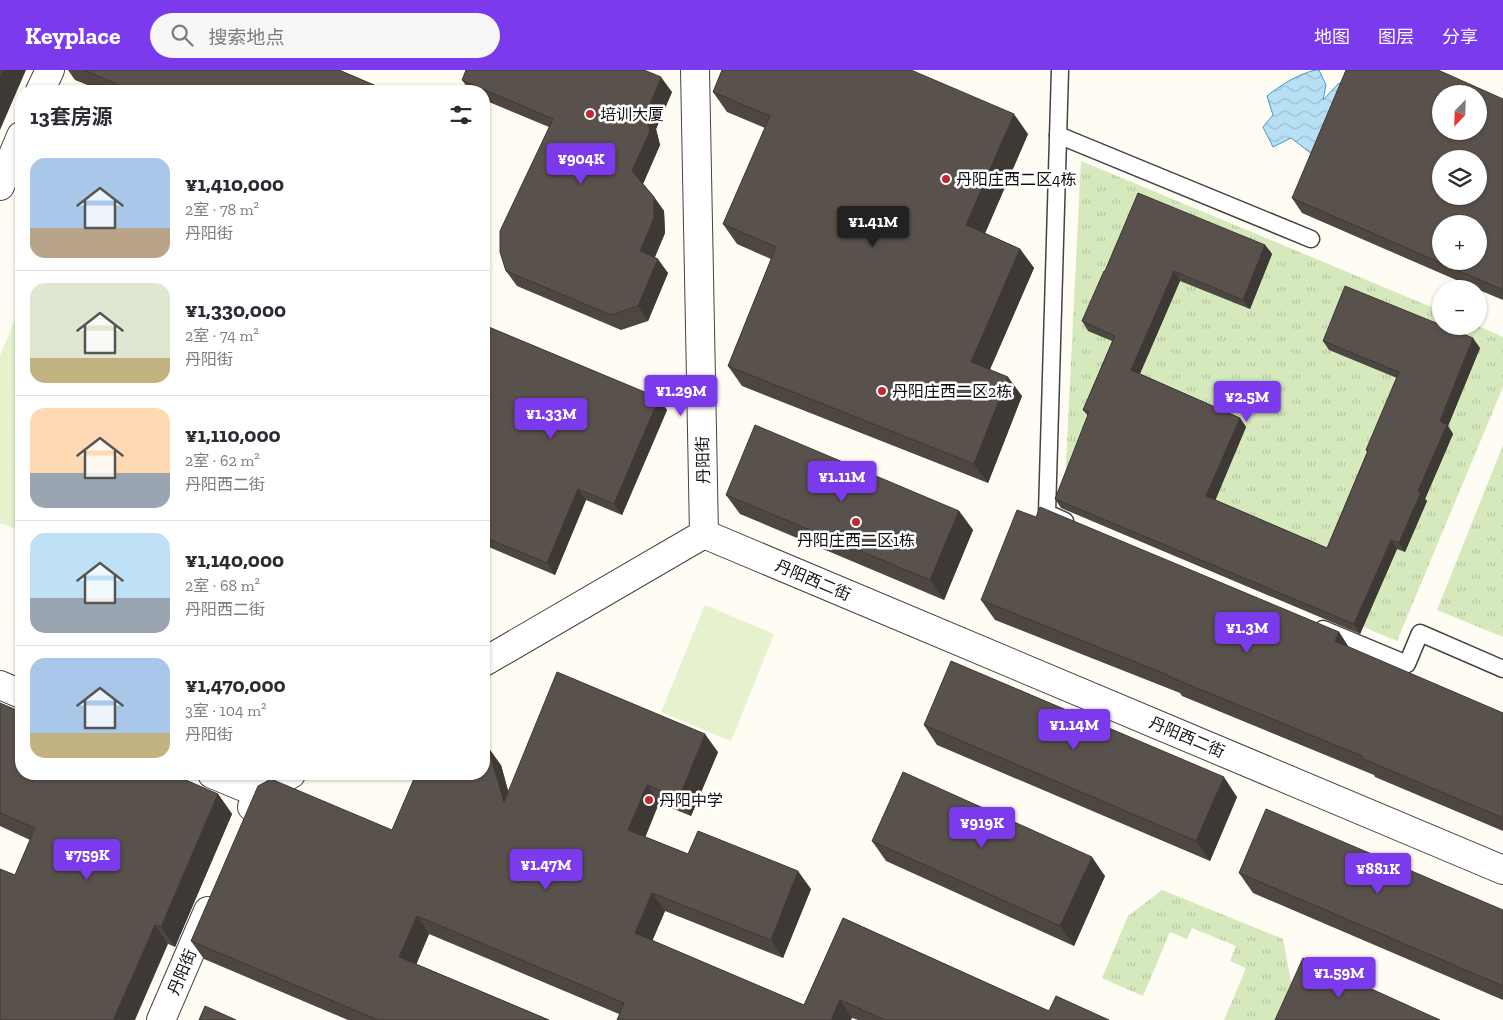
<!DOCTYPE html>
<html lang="zh">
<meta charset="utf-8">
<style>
body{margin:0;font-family:"Zilla Slab","Noto Sans SC",serif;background:#f7f7f7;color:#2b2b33;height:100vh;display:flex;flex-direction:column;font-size:19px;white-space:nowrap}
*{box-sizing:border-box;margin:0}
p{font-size:16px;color:#7c7c81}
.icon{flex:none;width:28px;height:28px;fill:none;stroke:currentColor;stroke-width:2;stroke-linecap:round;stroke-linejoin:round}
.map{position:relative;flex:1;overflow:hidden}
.panel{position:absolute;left:15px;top:15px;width:475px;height:695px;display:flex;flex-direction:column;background:#fff;border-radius:20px;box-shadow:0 1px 4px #0004}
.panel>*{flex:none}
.needle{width:32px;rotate:203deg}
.tools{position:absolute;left:1432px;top:15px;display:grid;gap:10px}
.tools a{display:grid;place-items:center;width:55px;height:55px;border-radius:50%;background:#fff;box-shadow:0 1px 4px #0004;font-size:25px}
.price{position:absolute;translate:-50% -42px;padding:0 11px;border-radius:5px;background:#7c3aed;color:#fff;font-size:16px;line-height:32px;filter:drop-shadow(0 1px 2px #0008)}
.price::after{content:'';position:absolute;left:50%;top:30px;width:15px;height:11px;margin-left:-8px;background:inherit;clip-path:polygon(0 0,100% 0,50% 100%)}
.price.active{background:#222;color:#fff}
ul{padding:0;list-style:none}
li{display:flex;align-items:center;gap:15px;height:125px;padding:0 15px}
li+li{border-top:1px solid #e1e1e2}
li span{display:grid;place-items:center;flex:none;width:140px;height:100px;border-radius:15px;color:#555}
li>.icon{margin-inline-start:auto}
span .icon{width:60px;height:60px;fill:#fffc;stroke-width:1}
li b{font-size:21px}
h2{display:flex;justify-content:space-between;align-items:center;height:60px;padding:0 15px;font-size:21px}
header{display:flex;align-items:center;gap:30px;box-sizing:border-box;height:70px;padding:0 25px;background:#7c3aed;color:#fff}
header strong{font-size:24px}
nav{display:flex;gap:28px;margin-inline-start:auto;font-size:18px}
.search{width:350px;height:45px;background:#f7f7f7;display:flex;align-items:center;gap:12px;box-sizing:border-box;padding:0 18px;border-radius:28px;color:#7c7c81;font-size:19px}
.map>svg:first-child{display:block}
.grass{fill:url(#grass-tufts)}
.pitch{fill:#e6f1ce}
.water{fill:url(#water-waves);stroke:#4198cb}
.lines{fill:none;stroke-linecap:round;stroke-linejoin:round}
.lane-casing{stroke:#434343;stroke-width:19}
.street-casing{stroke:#434343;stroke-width:30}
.lane{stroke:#fff;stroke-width:16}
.street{stroke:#fff;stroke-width:28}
.wall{fill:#4d4641}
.shaded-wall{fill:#3e3935}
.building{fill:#59514c;stroke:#3e3935;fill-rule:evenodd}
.poi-dot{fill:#bf2934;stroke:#fff;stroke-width:2}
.labels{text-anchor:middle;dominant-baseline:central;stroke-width:5;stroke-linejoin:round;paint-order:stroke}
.poi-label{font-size:16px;fill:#101010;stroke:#fff;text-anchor:start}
.street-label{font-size:16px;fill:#101010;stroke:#fff}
</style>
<header>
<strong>Keyplace</strong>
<div class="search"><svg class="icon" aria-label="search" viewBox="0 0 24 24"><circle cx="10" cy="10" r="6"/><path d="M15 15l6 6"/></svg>搜索地点</div>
<nav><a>地图</a><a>图层</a><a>分享</a></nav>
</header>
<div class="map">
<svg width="1503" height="950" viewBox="0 0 1503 950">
<defs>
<pattern id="grass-tufts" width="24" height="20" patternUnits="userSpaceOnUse" patternTransform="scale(1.25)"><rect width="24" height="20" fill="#d5e9bc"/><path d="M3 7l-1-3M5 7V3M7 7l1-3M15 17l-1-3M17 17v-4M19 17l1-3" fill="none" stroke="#b6c7a1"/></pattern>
<pattern id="water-waves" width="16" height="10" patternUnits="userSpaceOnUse" patternTransform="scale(1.25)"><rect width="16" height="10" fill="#b8e0f5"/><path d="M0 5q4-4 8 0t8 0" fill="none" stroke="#9dbfd1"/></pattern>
</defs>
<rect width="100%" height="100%" fill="#fffcf3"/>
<!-- grass -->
<g class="grass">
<path d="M1081 91 1441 241V256H1478L1503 267V317L1397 571 1064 432Z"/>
<path d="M1503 375V567L1437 540Z"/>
<path d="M1162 820 1283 869 1292 917 1278 950H1224L1246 898 1230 891 1236 876 1192 858 1187 869 1170 862 1143 926 1102 908 1128 846Z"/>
</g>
<!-- pitch -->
<g class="pitch">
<path d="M21 235V461L0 453V286Z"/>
<path d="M705 535 774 564 731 671 661 642Z"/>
</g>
<!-- water -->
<path class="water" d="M1315 0H1319L1326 15 1323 30 1339 13 1363 40 1312 84 1291 68 1273 77 1263 57 1273 45 1267 26C1282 14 1297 5 1315 0Z"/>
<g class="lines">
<!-- lane casing -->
<g class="lane-casing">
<g id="lane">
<path d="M1060 0 1047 443 1065 451"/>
<path d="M1058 65 1311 169"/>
<path d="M1323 559 1407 594 1420 563 1503 599"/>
</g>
</g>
<!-- street casing -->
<g class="street-casing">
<g id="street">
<path d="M40 21 50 0"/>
<path d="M0 116 21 66"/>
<path d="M704 464 1503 800"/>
<path d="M484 592 704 464 695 0"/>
<path d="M0 615 21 624"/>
<path d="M212 704 258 723"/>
<path d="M252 737 258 723 291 704"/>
<path d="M161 950 208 841"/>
</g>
</g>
<!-- lane -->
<use href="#lane" class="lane"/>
<!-- street -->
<use href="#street" class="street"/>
</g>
<!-- wall -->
<g class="wall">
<path d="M68 0H339L388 21H102L75 10Z"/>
<path d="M462 10 672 22 656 59 660 75 643 114 654 127 664 141 665 163 655 187 668 203 648 251 621 260 517 216 506 201 549 57 484 30V21H470Z"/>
<path d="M713 22 1028 64 985 163 1020 179 1034 198 990 299 1022 326 988 413 742 316 728 296 771 189 737 174 723 154 765 58 727 42Z"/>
<path d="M1503 29V230L1479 220V219H1477L1302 143 1292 128Z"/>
<path d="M1265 175 1272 184 1250 239 1180 211 1140 304 1240 348 1246 357 1215 430 1327 478 1367 382 1366 380 1397 308 1329 280 1323 271 1480 278 1448 356 1453 364 1425 429 1427 431 1405 482 1397 479 1360 564 1061 438 1055 429 1088 346 1083 340 1112 271 1088 261 1082 251 1105 201Z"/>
<path d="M484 255 667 340 622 445 586 430 555 505 484 475Z"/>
<path d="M726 425 959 441 973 460 944 530 740 444Z"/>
<path d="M981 530 1339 562 1349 578 1503 643V761L1375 707 1374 705 1182 626 1180 623 995 550Z"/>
<path d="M0 633 21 704 218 724 232 744 175 877 15 805 30 770 0 756Z"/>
<path d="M924 655 1237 727 1210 791 937 675Z"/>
<path d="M718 682 691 746 659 733 645 767 688 784 811 819 783 888 665 841 652 871 804 935 843 848 1049 941 1109 950H858L852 948 619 944 429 864 416 894 549 950H348L204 889 191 871 392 760 501 695 508 721Z"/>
<path d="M872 771 1105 806 1074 876 886 791Z"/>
<path d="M1239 803 1503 840V930L1253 823Z"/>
</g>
<!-- shaded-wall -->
<g class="shaded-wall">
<path d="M3 0H26L0 60V8Z"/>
<path d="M661 7 672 22 656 59 660 75 642 116 632 101 646 44Z"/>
<path d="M1014 44 1028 64 980 175 966 155Z"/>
<path d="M654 127 664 141 665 163 651 196 640 181Z"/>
<path d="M1265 175 1272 184 1250 239 1243 230Z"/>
<path d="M1020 179 1034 198 985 311 971 292Z"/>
<path d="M658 189 668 203 648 251 638 236Z"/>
<path d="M1174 201 1180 211 1137 310 1131 300Z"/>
<path d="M1473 268 1480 278 1448 356 1453 364 1425 429 1427 431 1405 482 1399 473 1418 421 1440 351Z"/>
<path d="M1008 307 1022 326 988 413 974 394Z"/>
<path d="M659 328 667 340 622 445 614 434Z"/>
<path d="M1240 348 1246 357 1213 436 1206 426Z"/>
<path d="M578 419 586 430 555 505 547 493Z"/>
<path d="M959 441 973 460 944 530 930 510Z"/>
<path d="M1391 470 1397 479 1360 564 1354 554Z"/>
<path d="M1339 562 1352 582 1335 571Z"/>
<path d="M705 664 718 682 691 746 679 728Z"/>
<path d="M488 677 501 695 516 749 504 732Z"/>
<path d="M1224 707 1237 727 1210 791 1196 771Z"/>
<path d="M647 715 659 733 641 778 628 760Z"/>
<path d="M218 724 232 744 175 877 161 857Z"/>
<path d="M1092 787 1105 806 1074 876 1060 856Z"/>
<path d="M798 801 811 819 783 888 771 870Z"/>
<path d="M652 823 665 841 648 881 635 863Z"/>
<path d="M417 846 429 864 412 905 399 887Z"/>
<path d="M155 855 168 874 135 950H113Z"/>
<path d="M840 930 852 948 851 950H831Z"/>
</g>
<!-- building -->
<g class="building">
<path d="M0 0H3L0 8Z"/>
<path d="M84 0H339L388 21H133Z"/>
<path d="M466 0H644L661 7 646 44 650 61 632 101 654 127V148L640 181 658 189 638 236 611 245 506 201 500 182V161L553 49 462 10Z"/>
<path d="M722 0H911L1014 44 966 155 1020 179 971 292 1008 307 974 394 728 296 776 177 723 154 770 46 713 22Z"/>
<path d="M1346 0H1438L1503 29V220L1292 128ZM1441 24H1479V61H1441ZM1441 89H1479V126H1441ZM1441 154H1479V191H1441Z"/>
<path d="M1138 123 1265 175 1243 230 1174 201 1131 300 1240 348 1206 426 1327 478 1368 381 1366 380 1399 302 1323 271 1345 216 1441 255V256H1444L1473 268 1440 351 1447 355 1418 421 1421 422 1399 473 1391 470 1354 554 1055 429 1089 342 1083 340 1115 266 1082 251 1104 201H1105Z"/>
<path d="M484 255 659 328 614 434 578 419 547 493 484 467Z"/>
<path d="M755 355 959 441 930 510 726 425Z"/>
<path d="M1040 437 1339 562 1335 571 1503 643V748L1361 688 1362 686 1168 606V605L981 530 1017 440 1036 447Z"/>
<path d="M951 591 1224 707 1196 771 924 655Z"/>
<path d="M557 602 705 664 679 728 647 715 628 760 688 784 698 761 798 801 771 870 652 823 635 863 804 935 843 848 1049 941 1056 926 1109 950H885L840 930 831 950H617L624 933 417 846 399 887 549 950H378L191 871 258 716 271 709 392 760 416 704H484V675L488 677 504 732Z"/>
<path d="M0 633 21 642V704H172L218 724 161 857 155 855 113 950H0V799L15 805 35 758 0 743Z"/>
<path d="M903 702 1092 787 1060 856 872 771Z"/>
<path d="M1266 739 1503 840V916L1239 803Z"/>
<path d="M1303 888 1440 950H1275Z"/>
<path d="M205 936 236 950H199Z"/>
</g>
<!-- markers -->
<g class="poi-dot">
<circle cx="590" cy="44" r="5"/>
<circle cx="946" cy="109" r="5"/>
<circle cx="882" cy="321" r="5"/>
<circle cx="856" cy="452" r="5"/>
<circle cx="649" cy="730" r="5"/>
</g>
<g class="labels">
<!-- poi labels -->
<g class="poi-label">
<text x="600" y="44">培训大厦</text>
<text x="956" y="109">丹阳庄西二区4栋</text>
<text x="892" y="321">丹阳庄西二区2栋</text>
<text x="856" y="470" text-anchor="middle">丹阳庄西二区1栋</text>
<text x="659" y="730">丹阳中学</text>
</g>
<!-- street labels -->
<g class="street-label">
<text transform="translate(703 390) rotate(-91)">丹阳街</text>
<text transform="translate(813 510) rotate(23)">丹阳西二街</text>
<text transform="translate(1187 667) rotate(23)">丹阳西二街</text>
<text transform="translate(182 902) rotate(-67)">丹阳街</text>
</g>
</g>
</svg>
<div class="tools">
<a><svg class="needle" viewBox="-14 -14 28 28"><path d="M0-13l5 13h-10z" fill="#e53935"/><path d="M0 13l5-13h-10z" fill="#7c7c81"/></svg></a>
<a><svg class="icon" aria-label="layers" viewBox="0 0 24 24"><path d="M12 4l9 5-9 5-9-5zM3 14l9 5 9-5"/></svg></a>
<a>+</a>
<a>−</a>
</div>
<b class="price" style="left:581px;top:115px">¥904K</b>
<b class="price active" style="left:873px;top:178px">¥1.41M</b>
<b class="price" style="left:681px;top:347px">¥1.29M</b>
<b class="price" style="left:1247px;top:353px">¥2.5M</b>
<b class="price" style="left:551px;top:370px">¥1.33M</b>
<b class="price" style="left:842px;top:433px">¥1.11M</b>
<b class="price" style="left:1247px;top:584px">¥1.3M</b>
<b class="price" style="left:1074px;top:681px">¥1.14M</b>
<b class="price" style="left:982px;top:779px">¥919K</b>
<b class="price" style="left:87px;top:811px">¥759K</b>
<b class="price" style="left:546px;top:821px">¥1.47M</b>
<b class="price" style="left:1378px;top:825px">¥881K</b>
<b class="price" style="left:1339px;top:929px">¥1.59M</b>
<section class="panel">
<h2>13套房源<svg class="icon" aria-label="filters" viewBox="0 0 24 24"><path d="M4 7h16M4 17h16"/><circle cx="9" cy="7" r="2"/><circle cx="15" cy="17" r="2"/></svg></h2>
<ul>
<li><span style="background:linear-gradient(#a9c7e8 70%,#b9a48a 0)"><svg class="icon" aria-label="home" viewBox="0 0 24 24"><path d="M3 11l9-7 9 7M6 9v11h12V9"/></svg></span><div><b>¥1,410,000</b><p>2室 · 78 m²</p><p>丹阳街</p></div></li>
<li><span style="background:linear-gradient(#dfe7d0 75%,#c2b280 0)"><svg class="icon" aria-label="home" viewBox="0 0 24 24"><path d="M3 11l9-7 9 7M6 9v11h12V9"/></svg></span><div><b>¥1,330,000</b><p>2室 · 74 m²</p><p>丹阳街</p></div></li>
<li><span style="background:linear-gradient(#ffd9b3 65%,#9aa5b1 0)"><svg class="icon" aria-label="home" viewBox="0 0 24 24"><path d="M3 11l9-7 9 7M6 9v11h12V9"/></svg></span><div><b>¥1,110,000</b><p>2室 · 62 m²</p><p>丹阳西二街</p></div></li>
<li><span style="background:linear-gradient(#bfe0f5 65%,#9aa5b1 0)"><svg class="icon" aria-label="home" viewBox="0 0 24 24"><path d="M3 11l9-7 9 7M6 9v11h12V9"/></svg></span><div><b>¥1,140,000</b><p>2室 · 68 m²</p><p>丹阳西二街</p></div></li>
<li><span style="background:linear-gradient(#a9c7e8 75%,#c2b280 0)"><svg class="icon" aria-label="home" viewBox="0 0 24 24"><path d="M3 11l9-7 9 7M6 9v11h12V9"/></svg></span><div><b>¥1,470,000</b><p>3室 · 104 m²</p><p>丹阳街</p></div></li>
</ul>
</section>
</div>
